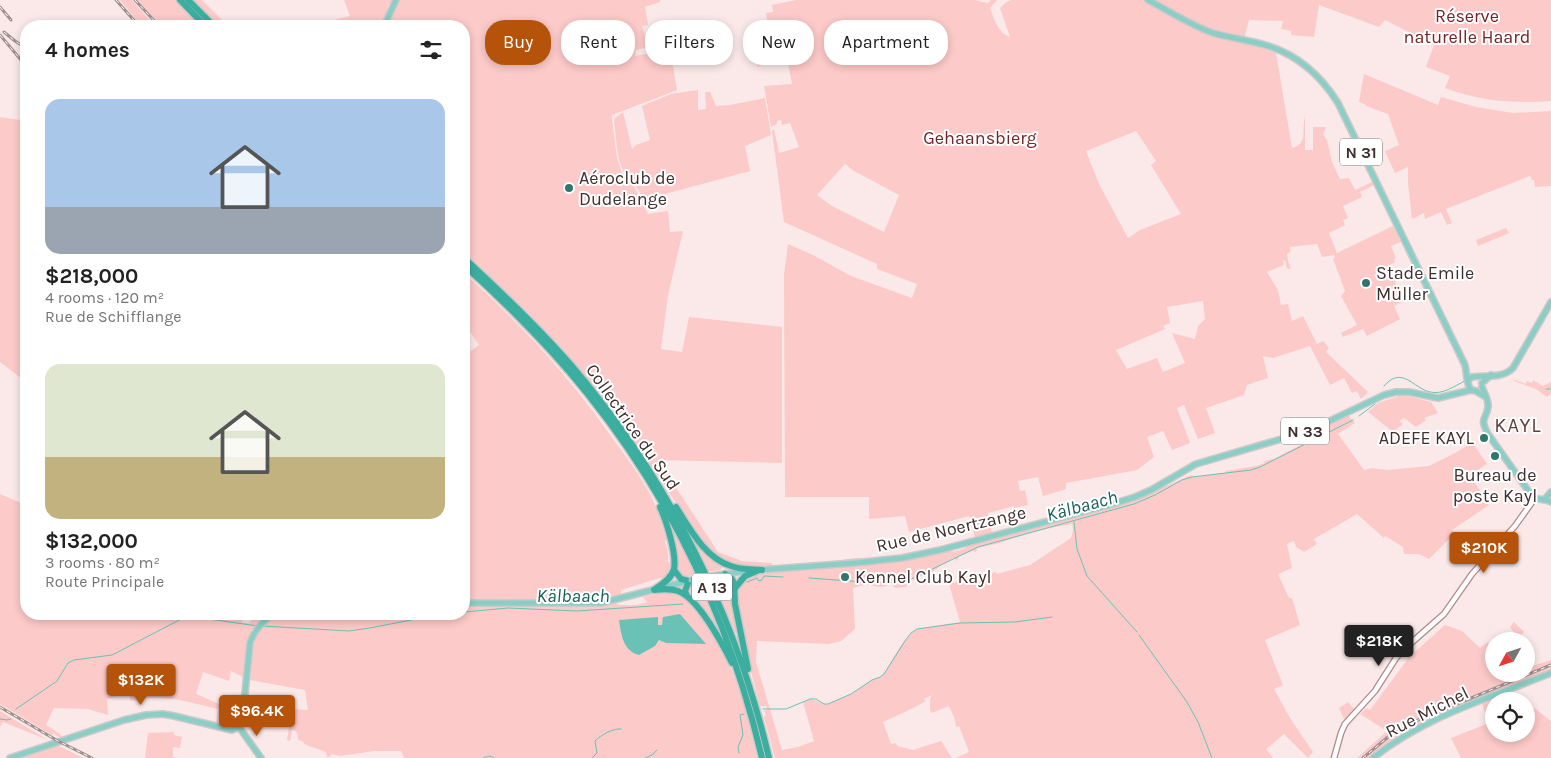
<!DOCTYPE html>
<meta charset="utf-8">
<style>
body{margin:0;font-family:Karla,sans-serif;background:#f2f2f2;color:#222;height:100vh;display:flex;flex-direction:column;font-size:19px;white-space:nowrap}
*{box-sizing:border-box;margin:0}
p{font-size:16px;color:#767676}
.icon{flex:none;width:28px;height:28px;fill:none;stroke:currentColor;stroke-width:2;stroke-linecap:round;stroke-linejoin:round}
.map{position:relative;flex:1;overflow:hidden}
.panel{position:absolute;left:20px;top:20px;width:450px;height:600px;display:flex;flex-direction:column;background:#fff;border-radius:20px;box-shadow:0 2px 8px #0003}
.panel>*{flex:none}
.banner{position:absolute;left:485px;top:20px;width:475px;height:45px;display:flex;gap:10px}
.needle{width:32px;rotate:230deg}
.buttons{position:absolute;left:1485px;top:632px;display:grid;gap:10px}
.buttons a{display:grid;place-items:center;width:50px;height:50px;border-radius:50%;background:#fff;box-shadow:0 2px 8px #0003;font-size:25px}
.price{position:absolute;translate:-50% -42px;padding:0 11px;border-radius:5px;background:#b45309;color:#fff;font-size:16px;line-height:32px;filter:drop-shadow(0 1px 2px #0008)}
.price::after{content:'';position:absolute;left:50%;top:30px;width:15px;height:11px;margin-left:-8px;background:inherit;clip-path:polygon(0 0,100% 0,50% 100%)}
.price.active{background:#222;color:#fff}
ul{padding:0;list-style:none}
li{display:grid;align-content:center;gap:10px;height:265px;padding:0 25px}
li span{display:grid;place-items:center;height:155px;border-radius:15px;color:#555}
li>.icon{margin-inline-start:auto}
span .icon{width:90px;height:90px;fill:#fffc;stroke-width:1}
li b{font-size:21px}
h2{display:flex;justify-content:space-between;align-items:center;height:60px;padding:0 25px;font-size:21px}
.chip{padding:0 18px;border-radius:20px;background:#fff;box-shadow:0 2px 8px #0003;font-size:18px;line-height:45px}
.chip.active{background:#b45309;color:#fff}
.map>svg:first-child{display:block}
.green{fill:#fccac8;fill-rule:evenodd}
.water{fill:#6ac2b6}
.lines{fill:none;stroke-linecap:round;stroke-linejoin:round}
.stream{stroke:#6ac2b6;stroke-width:1}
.minor-casing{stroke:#b08a88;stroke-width:7}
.major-casing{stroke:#cdc9c9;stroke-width:8}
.highway-casing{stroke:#cdc9c9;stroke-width:9}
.minor{stroke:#fff;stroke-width:4.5}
.major{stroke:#8acec6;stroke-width:5}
.highway{stroke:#3caea0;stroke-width:6}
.rail-casing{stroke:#a08f8e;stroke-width:3}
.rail{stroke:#fff;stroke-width:1;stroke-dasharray:4;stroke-linecap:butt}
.major-bridge-casing{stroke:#cdc9c9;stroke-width:8;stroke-linecap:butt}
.major-bridge{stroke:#8acec6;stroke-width:5}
.poi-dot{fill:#30766d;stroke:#fff;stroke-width:2}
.labels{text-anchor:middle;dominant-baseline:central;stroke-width:4;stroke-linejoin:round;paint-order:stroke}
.shield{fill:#fff;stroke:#796d6d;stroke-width:1}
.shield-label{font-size:16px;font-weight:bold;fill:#3f2f2e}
.park-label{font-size:18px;fill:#762126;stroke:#fff}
.poi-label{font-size:18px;fill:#3f2f2e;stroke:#fff;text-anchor:start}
.street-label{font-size:18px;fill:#3f2f2e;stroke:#fff}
.water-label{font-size:19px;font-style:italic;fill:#196259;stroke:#fff}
.quarter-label{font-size:20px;letter-spacing:1px;fill:#61403f;stroke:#fff}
</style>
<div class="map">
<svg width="1551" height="758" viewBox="0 0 1551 758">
<rect width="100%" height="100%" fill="#fae9e8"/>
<!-- green -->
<g class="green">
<path d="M120 0H132L155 26H141Z"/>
<path d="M137 0H175L201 26H161Z"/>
<path d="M192 0H202L228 26H218Z"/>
<path d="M344 0H394L391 4H389L387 9 388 11 382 26H310L350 16Z"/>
<path d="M398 0H660V2L645 7 648 25 642 26 649 47 636 50 635 56 670 49 677 90 612 115V120L617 158 622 173 635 188 648 214 668 211 670 232 683 231 668 295 661 349 682 352 689 317 782 327V463L658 460 718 552 742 561 772 563V567H748L733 565 714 554 691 526 618 416 547 333 464 253V26H388L387 24Z"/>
<path d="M796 0H974L988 3 991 0H997L990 8C994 19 998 33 1010 37L1000 8 1005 3 1011 0H1551V101C1517 104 1478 101 1445 88L1450 76 1426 67 1434 45 1385 20 1379 27 1319 5 1314 37 1291 35V31L1281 29 1283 21 1249 20 1243 43C1269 49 1287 56 1309 72L1308 73 1293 62 1276 53 1292 148C1309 143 1301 130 1305 117V150H1313V127H1326L1323 134 1327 140 1332 162 1340 179 1349 178 1355 190 1372 182 1374 185 1360 192 1362 197 1343 206 1348 218 1343 220 1345 225 1329 233 1337 253 1393 226 1401 242 1391 246 1396 258 1394 259 1395 262 1387 266 1393 280 1395 279 1396 286 1404 301 1394 306 1400 319 1367 336 1363 329 1343 337 1341 333 1357 325 1341 296 1345 291 1333 259 1335 257 1334 255 1322 257 1317 244 1289 247 1291 251 1287 254 1288 261 1291 268 1288 269 1286 266V262L1283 260 1284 265 1267 272 1278 290 1281 305 1288 304 1292 321 1303 316 1317 344 1323 341 1329 348 1326 352 1368 392 1361 399 1357 391 1352 393 1344 378 1330 385 1310 346 1273 358 1263 356 1268 378 1247 385 1244 395 1206 408 1215 433 1198 439 1184 405 1177 408 1190 443 1172 450 1163 431 1147 437 1154 457 1137 470 1066 483V489L1043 496 1038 477 1018 481 1020 491 1025 490 1028 505 1014 508V506L988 513 992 533 975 537 969 516 909 532 905 516 869 519V497H785L784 275 788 244 813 255 851 276 912 298 917 284 877 269V264L784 222 772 131 774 129 779 153 799 147 790 123 782 125 781 120 777 121V124L771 127 764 86 792 84 788 64H801V51L797 38H761L759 54 761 61V65L758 67 752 46 751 35 754 33 755 22 767 20 766 13 773 12 772 5ZM1136 131 1156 161 1151 165 1181 214 1140 230 1128 238 1099 184 1086 151ZM845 164 854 171 899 195 884 232 832 206 817 195ZM1203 301 1205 319 1198 326 1195 339 1172 333 1185 363 1163 372 1157 358 1127 369 1116 350 1165 329 1163 326 1170 323 1167 307Z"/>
<path d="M1364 74 1438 105 1441 97 1476 107 1513 113 1551 111V186L1535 187 1534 180H1532L1530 176 1446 209 1452 223 1447 225 1441 212 1425 219 1424 213 1412 219 1408 183V167L1395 173 1385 151 1399 145 1388 114 1366 106V105L1359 102Z"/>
<path d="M698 90V110L706 109 705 92H710L716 106 730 105 765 98 771 135 745 146 750 171 643 200C639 186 629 182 623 170 617 160 616 135 614 122L615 118 623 112 632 149 636 145 650 140 642 106 671 94Z"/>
<path d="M0 117 26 121V382L0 362Z"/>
<path d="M1506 228 1509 233 1478 246 1476 240Z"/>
<path d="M464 273C520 323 568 375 611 436 626 457 642 477 653 500 659 513 662 527 667 540L665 541 668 552V562L671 563 669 572 663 578H660L621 590V594L614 598 590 601H464V356L479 345 464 323Z"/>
<path d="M1515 380 1526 384 1527 381 1532 383 1533 380 1543 386 1551 382V394L1547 397 1536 389 1514 381Z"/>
<path d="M1399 396H1408L1431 402 1438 413 1424 418 1426 420 1416 427 1404 418 1399 421 1403 424 1393 432 1368 412 1378 403Z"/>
<path d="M1348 415 1355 423 1338 434 1364 470 1372 468 1387 470 1429 466 1457 452 1472 442 1487 464 1470 475 1489 505 1452 530 1454 534 1429 559 1419 554H1404L1403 547 1385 536 1384 538 1357 514 1314 539 1317 544 1304 552 1296 547 1294 541 1287 544 1292 568 1278 574 1289 598H1292L1300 625 1265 640 1283 685 1274 689 1290 718 1313 752 1308 758 1284 734 1266 749 1273 758H956L969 752 959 726 957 727 956 726 954 717 949 706 932 713 930 711V699L932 695 924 699 926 701C912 709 898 715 883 722L891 744 896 743 897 746 913 750 941 741 952 758H775L764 717 766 715 764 711 768 710 766 706H760L745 649 737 601V595L738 589 746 578 762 572 784 568V566L842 560C853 558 855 557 866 559L913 553 914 556 903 558V561L952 550 953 552 966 548V545L1089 512 1090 514 1108 509V508L1137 499 1191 475 1193 477 1225 473 1226 471 1256 466 1265 463 1264 461 1274 459 1302 444 1300 437ZM1072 524 1073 531 1071 538 1030 565 997 574 996 572 949 584 960 622 917 629C904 636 892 661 884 674L880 677 872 680 851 694 828 704C817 704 816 696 803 702L814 741 798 747 782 750 756 662 757 641 829 644 841 641 855 629 853 588C858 587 865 584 870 585 879 587 883 589 891 583L895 588 906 587C912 579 922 573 932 574L934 570 937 569 939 566 954 558 957 561 959 556 973 551 976 552 977 548C985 546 993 545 1000 543 1024 534 1047 528 1072 524Z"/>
<path d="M0 494 26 505V614H257L243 618 242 622 248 623 256 617 259 621 247 641 244 668 245 678 231 671 229 681 203 672 196 694 219 704 220 703 237 711 235 726 231 727 216 723 218 709C191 703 159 692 131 701L128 692 107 699 108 715 88 709 54 708 46 725 60 734 62 737 61 738 54 734 52 735 0 704Z"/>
<path d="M670 522 696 574C687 577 684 580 677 572L668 523Z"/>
<path d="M694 537 721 565 722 568 720 570 708 572 692 538Z"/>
<path d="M724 578H727L731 582 738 632 735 633 712 581Z"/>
<path d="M700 583 724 640H722L688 594V587L691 585Z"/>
<path d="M669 591C685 595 695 609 705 623 710 631 717 640 722 649 740 683 749 720 757 758H404L401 751H374L340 756 332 754 329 757H327L326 752 306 745 302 741 298 740C298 735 298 731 292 730L290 741 287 740 292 709 308 710 305 690 250 680 251 653 259 630 260 631 266 622 277 614H464V606H591L616 603 619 605H637L647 602 643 597Z"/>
<path d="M1514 622 1524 632 1517 641H1504L1515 634 1510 627Z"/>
<path d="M1445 625 1462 631 1480 648 1488 642 1494 648V674H1526V668L1551 660V671L1410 731 1371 758H1357L1387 731 1360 714 1366 708 1370 710 1410 656Z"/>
<path d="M1502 696 1504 701H1494V734H1526V709L1532 706 1551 721V758H1461L1451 738 1489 723 1482 704Z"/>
<path d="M1348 702 1355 710 1346 719H1344L1339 708Z"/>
<path d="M0 711 48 740 3 722 0 727Z"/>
<path d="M174 732V735L182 737 180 748 173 747V757L178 758H145L148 733Z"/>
<path d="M57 745 83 758H21Z"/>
</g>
<!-- water -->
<path class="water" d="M680 614 706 644 666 643 659 640 655 646 639 655C623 651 621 634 619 620L658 617V625H662L663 617Z"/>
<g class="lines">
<!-- stream -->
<g class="stream">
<path d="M1384 386C1402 365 1413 388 1430 392 1443 395 1454 386 1465 381"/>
<path d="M1546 389H1551"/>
<path d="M1359 416 1375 404"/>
<path d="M1074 522 1077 549 1087 576 1137 632"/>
<path d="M809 578 878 583 893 582 914 578 978 547 1134 504 1155 495 1182 480 1192 477 1251 470 1260 467 1353 420"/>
<path d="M747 582 757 578 759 581 762 580 764 576 783 577"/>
<path d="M464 612 508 608 577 611 683 604"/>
<path d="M262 626 349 631 370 628 442 614"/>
<path d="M1139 635 1187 702 1198 722 1212 758"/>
<path d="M16 709 57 681 68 663 74 660 112 655 187 616 258 626"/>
<path d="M763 709H786L810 699H816L824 704H828L851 694 872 680 880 677 884 674 905 641 911 633 917 629 960 623 1015 622 1052 617"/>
<path d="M0 719 7 720 11 719"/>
<path d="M739 753 738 747 743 735 740 715 744 714"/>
<path d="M483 758C488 756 490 755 494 758"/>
<path d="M592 758 597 753 595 741C601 735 613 728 621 729"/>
<path d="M645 758 652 755 657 750"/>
</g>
<!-- minor casing -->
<g class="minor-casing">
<path id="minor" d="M1334 758 1341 733 1345 724 1375 691 1396 658 1402 651 1444 614 1472 574 1515 526 1535 498"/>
</g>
<!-- major casing -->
<g class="major-casing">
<g id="major">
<path d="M1148 0C1169 11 1190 25 1213 33 1230 38 1248 40 1265 45 1297 54 1321 76 1338 103L1465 365C1467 373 1466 384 1471 390"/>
<path d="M384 26 396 0"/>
<path d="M1468 380 1472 377C1486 375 1502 379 1513 368L1551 302"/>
<path d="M1482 383 1491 375"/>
<path d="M1482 387C1484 393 1489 400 1488 407 1486 421 1479 417 1488 434L1532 496C1538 501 1545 498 1551 502"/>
<path d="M1545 499 1551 492"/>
<path d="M758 570 855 563 902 558 940 550 1109 505 1135 497 1151 490 1196 464 1295 435 1321 425 1384 395 1396 392H1409L1438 398 1471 390 1476 391 1486 397"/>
<path d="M718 575 747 571"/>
<path d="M464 603H601L688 581"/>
<path d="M239 727 242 723 250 643C254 631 263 621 273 614"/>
<path d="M239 727 261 758"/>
<path d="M10 758 124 720 146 715 163 714 174 716 232 730 239 727"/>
<path d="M1373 758C1425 716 1490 698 1551 673"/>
</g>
</g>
<!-- highway casing -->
<g class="highway-casing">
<g id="highway">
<path d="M180 0 205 26"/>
<path d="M188 0 214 26"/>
<path d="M464 258C501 292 538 327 571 365 668 478 735 613 769 758"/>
<path d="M464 265C508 305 550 347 587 393 673 500 731 625 762 758"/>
<path d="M676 507C690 529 705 558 731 566 741 570 752 569 762 570"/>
<path d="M674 570 681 579 689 581 685 591 687 596"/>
<path d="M725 574 732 579 734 583 735 604 748 669"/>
<path d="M735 588 745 576 757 571"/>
<path d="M655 589C663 584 672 578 674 569 677 554 666 520 660 507"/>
<path d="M654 590C662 589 670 588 678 591 698 598 722 643 732 663"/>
</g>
</g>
<!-- minor -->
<use href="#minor" class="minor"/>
<!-- major -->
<use href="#major" class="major"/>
<!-- highway -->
<use href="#highway" class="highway"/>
<!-- rail casing -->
<g class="rail-casing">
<g id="rail">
<path d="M116 0 139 26"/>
<path d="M135 0 159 26"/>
<path d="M0 7 11 20"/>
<path d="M4 32 15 41 26 48"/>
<path d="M0 35 26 66"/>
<path d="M0 707 58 741 92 758"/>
<path d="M1363 758 1388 737 1418 720 1551 665"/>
</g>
</g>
<!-- rail -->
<use href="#rail" class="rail"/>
<!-- major-bridge casing -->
<g class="major-bridge-casing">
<path id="major-bridge" d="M691 580 718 575"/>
</g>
<!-- major-bridge -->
<use href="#major-bridge" class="major-bridge"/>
</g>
<!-- markers -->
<g class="poi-dot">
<circle cx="569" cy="188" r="5"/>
<circle cx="1366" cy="283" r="5"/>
<circle cx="1484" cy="438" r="5"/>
<circle cx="1495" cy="456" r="5"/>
<circle cx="845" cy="577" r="5"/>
</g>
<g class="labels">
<!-- shield labels -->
<g class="shield">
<rect x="1340" y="138.5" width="42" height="27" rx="4"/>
<rect x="1281" y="417.5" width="48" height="27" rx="4"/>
<rect x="692" y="573.5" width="40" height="27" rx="4"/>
</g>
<g class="shield-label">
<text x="1361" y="152">N 31</text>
<text x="1305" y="431">N 33</text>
<text x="712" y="587">A 13</text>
</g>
<!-- park labels -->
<g class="park-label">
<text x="1467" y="16">Réserve<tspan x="1467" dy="21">naturelle Haard</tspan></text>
<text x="980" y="138">Gehaansbierg</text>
</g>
<!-- poi labels -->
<g class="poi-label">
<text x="579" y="178">Aéroclub de<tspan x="579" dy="21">Dudelange</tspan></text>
<text x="1376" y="273">Stade Emile<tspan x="1376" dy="21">Müller</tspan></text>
<text x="1474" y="438" text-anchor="end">ADEFE KAYL</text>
<text x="1495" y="475" text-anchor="middle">Bureau de<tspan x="1495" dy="21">poste Kayl</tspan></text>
<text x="855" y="577">Kennel Club Kayl</text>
</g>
<!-- street labels -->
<g class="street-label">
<text transform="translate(633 427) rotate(55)">Collectrice du Sud</text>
<text transform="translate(951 529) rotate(-13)">Rue de Noertzange</text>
<text transform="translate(1427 712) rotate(-27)">Rue Michel</text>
</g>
<!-- water labels -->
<g class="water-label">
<text transform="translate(1082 506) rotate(-15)">Kälbaach</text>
<text x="573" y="596">Kälbaach</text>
</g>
<!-- quarter labels -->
<g class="quarter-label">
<text x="1518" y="425">KAYL</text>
</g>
</g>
</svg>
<div class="buttons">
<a><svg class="needle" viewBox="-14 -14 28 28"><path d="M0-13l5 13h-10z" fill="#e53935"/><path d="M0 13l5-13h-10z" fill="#767676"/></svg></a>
<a><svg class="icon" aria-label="locate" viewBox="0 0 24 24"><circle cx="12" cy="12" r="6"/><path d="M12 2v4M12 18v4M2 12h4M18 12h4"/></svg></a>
</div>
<b class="price" style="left:1484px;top:574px">$210K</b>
<b class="price active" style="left:1379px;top:667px">$218K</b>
<b class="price" style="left:141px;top:706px">$132K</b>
<b class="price" style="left:257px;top:737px">$96.4K</b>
<div class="banner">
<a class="chip active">Buy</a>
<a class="chip">Rent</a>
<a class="chip">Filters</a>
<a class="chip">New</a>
<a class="chip">Apartment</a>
</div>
<section class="panel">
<h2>4 homes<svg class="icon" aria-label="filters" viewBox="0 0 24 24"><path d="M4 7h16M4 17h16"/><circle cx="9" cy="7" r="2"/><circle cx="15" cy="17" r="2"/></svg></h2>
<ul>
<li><span style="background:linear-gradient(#a9c7e8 70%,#9aa5b1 0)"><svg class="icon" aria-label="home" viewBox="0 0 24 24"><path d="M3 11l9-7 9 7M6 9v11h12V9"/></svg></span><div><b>$218,000</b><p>4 rooms · 120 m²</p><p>Rue de Schifflange</p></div></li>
<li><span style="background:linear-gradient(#dfe7d0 60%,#c2b280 0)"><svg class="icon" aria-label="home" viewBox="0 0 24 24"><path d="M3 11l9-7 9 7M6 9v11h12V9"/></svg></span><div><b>$132,000</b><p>3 rooms · 80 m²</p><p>Route Principale</p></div></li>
</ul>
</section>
</div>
